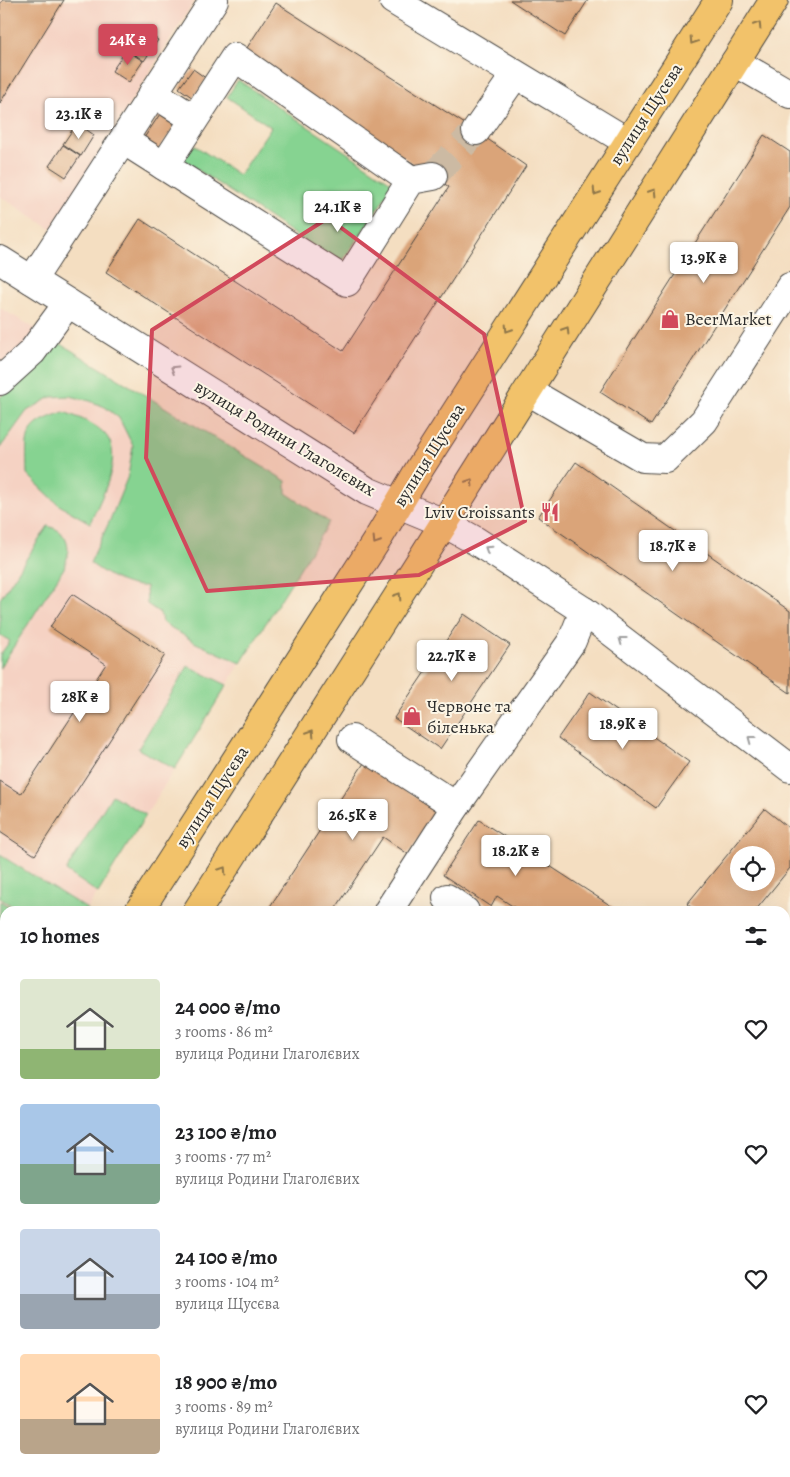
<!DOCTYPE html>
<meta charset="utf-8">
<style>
body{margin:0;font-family:Alegreya,serif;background:#f2f2f2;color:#202124;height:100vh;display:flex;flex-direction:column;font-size:19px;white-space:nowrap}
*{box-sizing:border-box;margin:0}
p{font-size:16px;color:#757577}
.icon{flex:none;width:28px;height:28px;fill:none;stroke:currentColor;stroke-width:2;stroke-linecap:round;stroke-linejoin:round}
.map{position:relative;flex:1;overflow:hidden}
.details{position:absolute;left:0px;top:906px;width:790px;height:571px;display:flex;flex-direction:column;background:#fff;border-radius:15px 15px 0 0;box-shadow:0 5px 20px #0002}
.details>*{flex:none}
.fabs{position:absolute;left:730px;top:846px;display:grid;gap:10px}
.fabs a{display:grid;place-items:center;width:45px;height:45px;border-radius:50%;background:#fff;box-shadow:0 5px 20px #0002;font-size:25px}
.price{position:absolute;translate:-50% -42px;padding:0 11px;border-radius:5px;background:#fff;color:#222;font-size:16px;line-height:32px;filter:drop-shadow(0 1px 2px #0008)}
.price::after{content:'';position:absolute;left:50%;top:30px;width:15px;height:11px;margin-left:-8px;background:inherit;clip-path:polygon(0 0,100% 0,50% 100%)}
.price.active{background:#d1495b;color:#fff}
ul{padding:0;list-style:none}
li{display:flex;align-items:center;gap:15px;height:125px;padding:0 20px}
li span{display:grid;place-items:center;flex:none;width:140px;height:100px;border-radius:5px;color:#555}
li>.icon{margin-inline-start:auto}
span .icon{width:60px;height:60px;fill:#fffc;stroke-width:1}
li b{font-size:21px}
h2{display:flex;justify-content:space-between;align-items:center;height:60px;padding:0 20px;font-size:21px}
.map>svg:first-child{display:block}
.built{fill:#f5d2c3}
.green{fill:#86d391;stroke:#587f5e}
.building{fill:#daa479;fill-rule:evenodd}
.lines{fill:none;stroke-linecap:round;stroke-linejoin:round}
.minor-tunnel{stroke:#ccbaa3;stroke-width:28;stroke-dasharray:28 14;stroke-linecap:butt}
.minor-casing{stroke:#494642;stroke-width:30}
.major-casing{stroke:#494642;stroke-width:30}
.minor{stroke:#fff;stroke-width:28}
.major{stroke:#f2c26a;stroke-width:28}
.oneway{stroke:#8e764a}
.oneway2{stroke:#a0a0a0}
.marked{fill:#d1495b;fill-opacity:0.2;stroke:#d1495b;stroke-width:4;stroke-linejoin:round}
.labels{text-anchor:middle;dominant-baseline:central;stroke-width:4;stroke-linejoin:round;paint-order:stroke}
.street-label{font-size:18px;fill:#2b2b2b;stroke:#fcf5e5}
.poi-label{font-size:18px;fill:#2b2b2b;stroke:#fcf5e5;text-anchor:start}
</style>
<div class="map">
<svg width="790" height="1477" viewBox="0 0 790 1477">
<rect width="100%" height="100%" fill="#fcf5e5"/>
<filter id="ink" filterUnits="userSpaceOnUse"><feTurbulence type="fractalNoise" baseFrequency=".02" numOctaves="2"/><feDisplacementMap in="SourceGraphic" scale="10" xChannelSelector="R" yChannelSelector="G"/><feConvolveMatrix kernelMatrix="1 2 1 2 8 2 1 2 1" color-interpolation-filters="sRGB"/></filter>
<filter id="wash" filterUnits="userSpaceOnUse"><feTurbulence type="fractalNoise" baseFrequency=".0096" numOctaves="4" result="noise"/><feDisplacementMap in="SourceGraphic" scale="20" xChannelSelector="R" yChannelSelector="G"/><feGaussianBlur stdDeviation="1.12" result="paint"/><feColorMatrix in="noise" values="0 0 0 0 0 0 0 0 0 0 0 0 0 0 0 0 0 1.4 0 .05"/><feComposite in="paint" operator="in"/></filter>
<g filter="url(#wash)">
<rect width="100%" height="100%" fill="#f4dec1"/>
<!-- built -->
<g class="built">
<path d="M0 0H195L51 229 0 196Z"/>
<path d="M0 308 45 334 329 522 86 911H5V1040L1 1047Z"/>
<path d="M790 1183V1432L785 1427V1188Z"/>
</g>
<!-- green -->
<g class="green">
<path d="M238 80 394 184 340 265 183 160 194 145 239 175 271 127 227 97Z"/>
<path d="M56 341 286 481V493L329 522 241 663 196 643 162 622 160 613 147 604 146 586C125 587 107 575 90 563L110 520 128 476 133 446 119 418 105 407 90 401 70 396 51 397 27 411 0 448V397L32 369Z"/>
<path d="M64 412C77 417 92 422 103 432 127 454 100 500 90 523L59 505 27 474C26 434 23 425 64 412Z"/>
<path d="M48 526C53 528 60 530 62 534 71 544 68 557 64 568L0 668V655L10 641 0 635V599Z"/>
<path d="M188 666 227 685 175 769 138 749Z"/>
<path d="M112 795 146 815 98 893 66 871Z"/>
<path d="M0 855 87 909 86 911H19L0 898Z"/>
<path d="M0 901 10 907 8 911H5V916L0 924Z"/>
<path d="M5 981V1040L1 1047 0 983Z"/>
<path d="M785 1240 790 1245V1319L785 1324Z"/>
</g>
<g id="blocks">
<!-- building -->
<g class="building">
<path d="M3 0H64L0 103V4Z"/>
<path d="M510 0H588L565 36Z"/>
<path d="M276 3 476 131 526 166 354 433 106 272 140 219 343 351 449 187 433 176 243 54Z"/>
<path d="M140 28 158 40 144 61 127 49Z"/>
<path d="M126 50 143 61 129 82 112 71Z"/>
<path d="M193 69 207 79 193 98 179 88Z"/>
<path d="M160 114 176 125 153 157 138 147Z"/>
<path d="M77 123 94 135 81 156 63 144Z"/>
<path d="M764 135 790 152V207L651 425 600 392Z"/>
<path d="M63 145 80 156 66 177 49 166Z"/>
<path d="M576 462 790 611V693L538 517Z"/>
<path d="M72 594 165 655 35 855 0 832V781L21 794 106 664 50 627Z"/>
<path d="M464 614 510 645 440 749 394 718Z"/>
<path d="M590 692 689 762 656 808 558 738Z"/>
<path d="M364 763 437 811 408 854 383 837 334 911H267Z"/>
<path d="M765 809 790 829V868L755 911H696L687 904ZM739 855H766V882H739Z"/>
<path d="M479 820 619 911H520L497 896 491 907 443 875Z"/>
<path d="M790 980V999L785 995V985Z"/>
<path d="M5 1308V1323L0 1320V1316Z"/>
<path d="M0 1392 5 1395V1415L0 1423Z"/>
<path d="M113 1472H162L169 1477H110Z"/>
<path d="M284 1472H426L423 1477H291Z"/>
<path d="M674 1472H752L756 1477H679Z"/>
</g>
</g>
</g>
<g filter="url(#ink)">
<use href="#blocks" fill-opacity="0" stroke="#494642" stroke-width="1"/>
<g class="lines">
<!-- minor-tunnel -->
<path class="minor-tunnel" d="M433 176 476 131"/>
<!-- minor casing -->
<g class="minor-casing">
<g id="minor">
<path d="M393 0 628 142"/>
<path d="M735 62 790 94"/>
<path d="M153 93 194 119"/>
<path d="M476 131 515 75"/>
<path d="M123 140 347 282 411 180 433 176"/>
<path d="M164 166 235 57 411 180"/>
<path d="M0 260 367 491 444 523 476 541 584 611 790 768"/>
<path d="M32 280 214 0"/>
<path d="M0 381 32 352 68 303"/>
<path d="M528 391 643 458 665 459 704 421 790 287"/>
<path d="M352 739 456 806"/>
<path d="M447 898 465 911"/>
<path d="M388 911 456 806 572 641 584 611"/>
<path d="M785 950 790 944"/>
<path d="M0 1087 5 1091"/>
<path d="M785 1369 790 1374"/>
<path d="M785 1460 790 1465"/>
<path d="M235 1472 241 1477"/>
<path d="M594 1472 601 1477"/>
<path d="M570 1477 574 1472"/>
</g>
</g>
<!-- major casing -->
<g class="major-casing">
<g id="major">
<path d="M139 911 379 537 420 468 719 0"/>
<path d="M197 911 419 563 774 0"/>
<path d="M0 1134 5 1125"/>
<path d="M0 1221 5 1213"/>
</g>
</g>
<!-- minor -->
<use href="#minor" class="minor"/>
<!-- major -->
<use href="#major" class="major"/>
</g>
<!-- one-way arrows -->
<defs><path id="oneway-chevron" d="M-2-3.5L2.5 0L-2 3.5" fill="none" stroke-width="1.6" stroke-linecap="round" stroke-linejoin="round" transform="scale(1.25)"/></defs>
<g class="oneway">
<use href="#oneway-chevron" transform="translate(758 25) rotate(-58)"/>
<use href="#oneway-chevron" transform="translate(693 41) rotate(123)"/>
<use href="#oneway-chevron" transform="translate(596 192) rotate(123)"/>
<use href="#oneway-chevron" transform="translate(653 192) rotate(-58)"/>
<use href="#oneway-chevron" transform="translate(508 329) rotate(123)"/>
<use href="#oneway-chevron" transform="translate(566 330) rotate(-58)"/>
<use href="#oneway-chevron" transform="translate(470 482) rotate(-58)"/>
<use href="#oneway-chevron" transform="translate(376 541) rotate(122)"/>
<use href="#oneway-chevron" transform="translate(398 596) rotate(-57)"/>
<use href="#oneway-chevron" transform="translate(311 733) rotate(-57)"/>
<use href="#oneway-chevron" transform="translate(223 870) rotate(-57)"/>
</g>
<g class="oneway2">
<use href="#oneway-chevron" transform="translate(174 369) rotate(-148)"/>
<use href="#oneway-chevron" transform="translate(488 549) rotate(-147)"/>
<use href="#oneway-chevron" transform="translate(622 640) rotate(-143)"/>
<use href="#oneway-chevron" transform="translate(751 739) rotate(-143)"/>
</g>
</g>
<!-- marked area -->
<path class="marked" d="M328 218 484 334 525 521 419 575 207 591 146 458 152 330Z"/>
<!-- icons -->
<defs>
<g id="shop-bare" transform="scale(1.5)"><path d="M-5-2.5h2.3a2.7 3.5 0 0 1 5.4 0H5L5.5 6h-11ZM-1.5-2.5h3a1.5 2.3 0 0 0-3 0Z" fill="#d1495b" stroke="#fcf5e5" stroke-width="2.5" paint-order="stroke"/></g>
<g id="restaurant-bare" transform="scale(1.5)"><path d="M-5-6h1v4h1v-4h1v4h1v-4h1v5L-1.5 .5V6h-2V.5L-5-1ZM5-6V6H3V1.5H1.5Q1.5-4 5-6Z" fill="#d1495b" stroke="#fcf5e5" stroke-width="2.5" paint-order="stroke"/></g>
</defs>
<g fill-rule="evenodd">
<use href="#shop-bare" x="670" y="319"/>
<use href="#restaurant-bare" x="550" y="512"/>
<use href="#shop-bare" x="412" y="716"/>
</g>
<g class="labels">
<!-- street labels -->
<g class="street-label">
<text transform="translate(646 114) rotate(-57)">вулиця Щусєва</text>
<text transform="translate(285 438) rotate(31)">вулиця Родини Глаголєвих</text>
<text transform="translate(429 455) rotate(-58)">вулиця Щусєва</text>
<text transform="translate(212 797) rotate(-57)">вулиця Щусєва</text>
</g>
<!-- poi labels -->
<g class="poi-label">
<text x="685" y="319">BeerMarket</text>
<text x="535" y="512" text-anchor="end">Lviv Croissants</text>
<text x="427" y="706">Червоне та<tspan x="427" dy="21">біленька</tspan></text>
</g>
</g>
</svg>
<div class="fabs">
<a><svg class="icon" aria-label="locate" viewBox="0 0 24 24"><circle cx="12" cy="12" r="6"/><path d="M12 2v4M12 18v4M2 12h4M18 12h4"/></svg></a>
</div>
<b class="price active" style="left:128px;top:66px">24K ₴</b>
<b class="price" style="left:79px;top:140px">23.1K ₴</b>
<b class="price" style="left:338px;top:233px">24.1K ₴</b>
<b class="price" style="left:704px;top:284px">13.9K ₴</b>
<b class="price" style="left:673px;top:572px">18.7K ₴</b>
<b class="price" style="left:452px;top:682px">22.7K ₴</b>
<b class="price" style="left:80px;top:723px">28K ₴</b>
<b class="price" style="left:623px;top:750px">18.9K ₴</b>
<b class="price" style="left:353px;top:841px">26.5K ₴</b>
<b class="price" style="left:516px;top:877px">18.2K ₴</b>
<section class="details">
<h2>10 homes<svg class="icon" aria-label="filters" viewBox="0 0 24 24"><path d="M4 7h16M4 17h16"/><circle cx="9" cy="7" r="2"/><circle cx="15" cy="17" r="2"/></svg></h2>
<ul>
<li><span style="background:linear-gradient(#dfe7d0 70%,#8fb573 0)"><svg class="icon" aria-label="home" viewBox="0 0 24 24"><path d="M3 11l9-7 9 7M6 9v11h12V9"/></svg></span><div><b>24 000 ₴/mo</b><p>3 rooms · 86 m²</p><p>вулиця Родини Глаголєвих</p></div><svg class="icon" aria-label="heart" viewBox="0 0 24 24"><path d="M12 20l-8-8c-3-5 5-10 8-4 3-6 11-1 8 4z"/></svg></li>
<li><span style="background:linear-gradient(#a9c7e8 60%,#7fa58c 0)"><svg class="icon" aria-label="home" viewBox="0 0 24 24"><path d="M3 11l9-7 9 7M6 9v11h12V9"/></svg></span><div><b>23 100 ₴/mo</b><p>3 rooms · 77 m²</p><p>вулиця Родини Глаголєвих</p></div><svg class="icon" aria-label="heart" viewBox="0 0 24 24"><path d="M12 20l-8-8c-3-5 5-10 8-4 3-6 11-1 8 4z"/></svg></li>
<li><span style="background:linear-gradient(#c9d6e8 65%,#9aa5b1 0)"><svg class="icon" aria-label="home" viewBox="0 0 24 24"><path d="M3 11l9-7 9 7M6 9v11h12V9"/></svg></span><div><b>24 100 ₴/mo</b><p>3 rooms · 104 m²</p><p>вулиця Щусєва</p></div><svg class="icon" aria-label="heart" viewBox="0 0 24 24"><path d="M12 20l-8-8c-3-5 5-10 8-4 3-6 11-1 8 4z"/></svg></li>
<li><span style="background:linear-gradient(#ffd9b3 65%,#b9a48a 0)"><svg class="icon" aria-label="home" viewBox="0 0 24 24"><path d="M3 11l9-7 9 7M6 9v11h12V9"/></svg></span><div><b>18 900 ₴/mo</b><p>3 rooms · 89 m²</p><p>вулиця Родини Глаголєвих</p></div><svg class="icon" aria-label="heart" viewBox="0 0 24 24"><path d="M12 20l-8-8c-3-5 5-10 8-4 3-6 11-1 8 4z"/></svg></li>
</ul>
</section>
</div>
